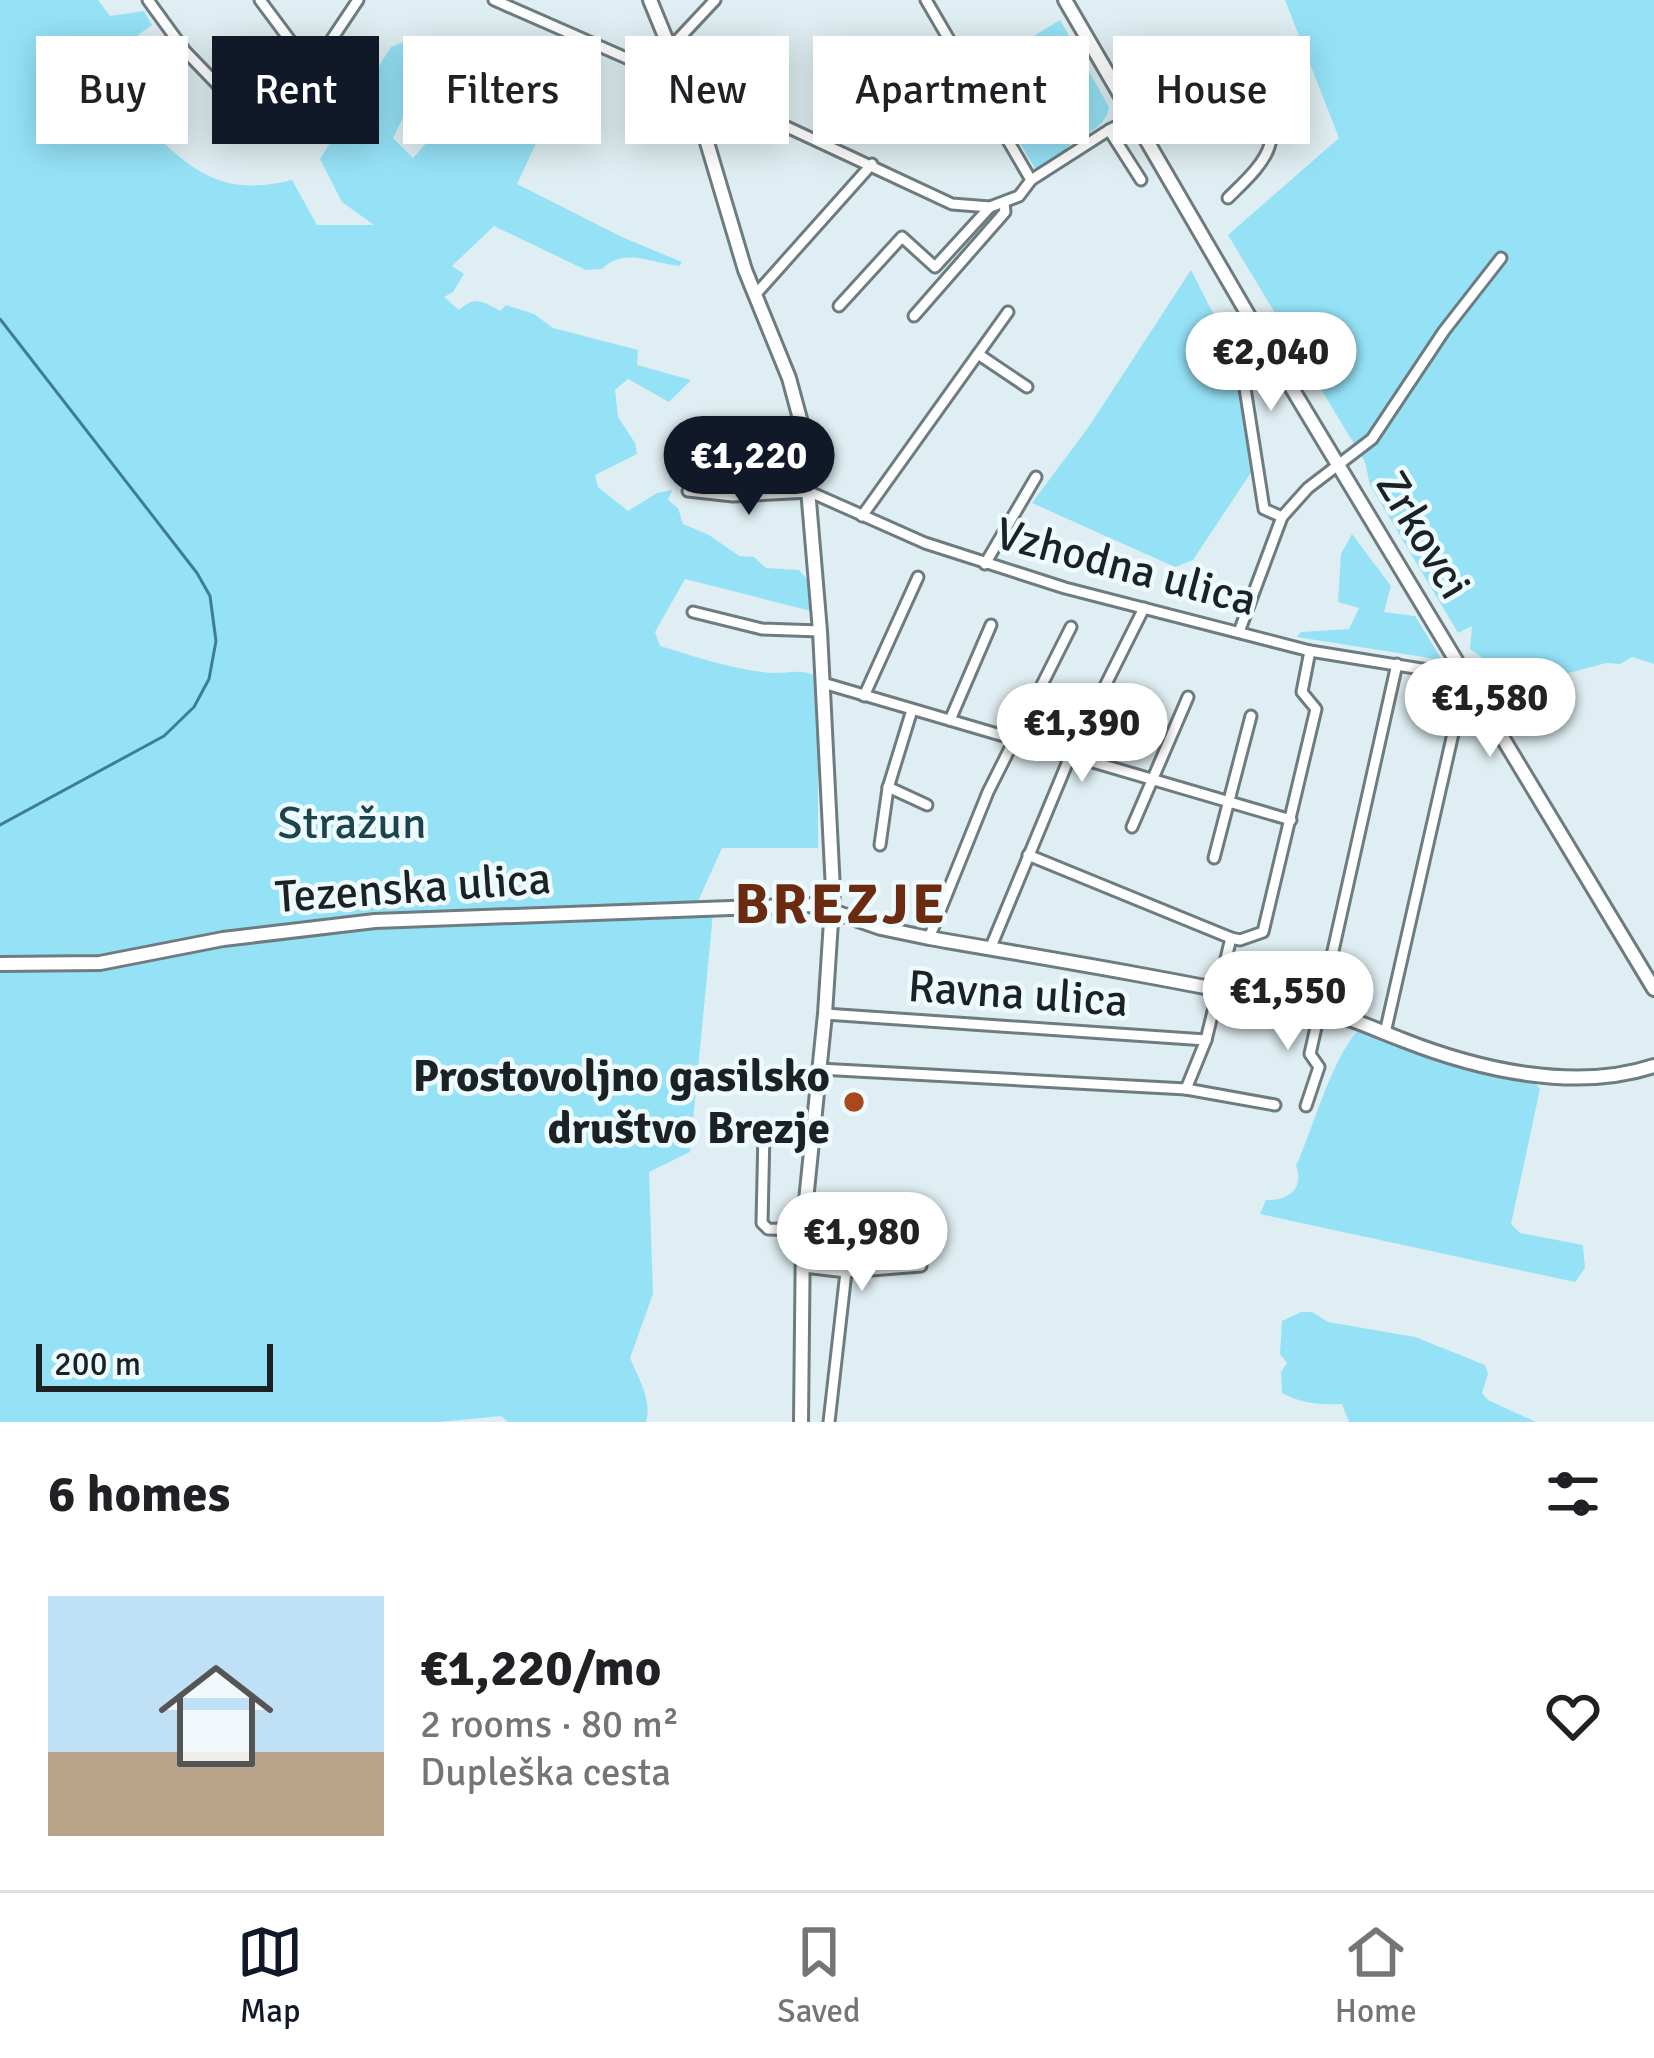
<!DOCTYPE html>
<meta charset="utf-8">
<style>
body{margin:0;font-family:Signika,sans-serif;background:#f6f6f6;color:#202124;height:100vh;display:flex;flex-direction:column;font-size:45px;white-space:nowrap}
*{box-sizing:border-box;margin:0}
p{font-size:39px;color:#757577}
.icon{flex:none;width:66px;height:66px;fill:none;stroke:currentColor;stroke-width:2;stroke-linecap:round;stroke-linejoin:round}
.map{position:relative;height:1422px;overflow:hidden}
.panel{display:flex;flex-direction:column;background:#fff;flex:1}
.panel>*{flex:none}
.top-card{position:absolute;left:36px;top:36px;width:1584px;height:108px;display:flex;gap:24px}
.scale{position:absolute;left:36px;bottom:30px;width:237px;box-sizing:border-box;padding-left:12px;border:6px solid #1c2123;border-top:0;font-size:33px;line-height:42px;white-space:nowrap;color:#1c2123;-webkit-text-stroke:9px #eefbfe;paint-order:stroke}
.price{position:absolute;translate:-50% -102px;padding:0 27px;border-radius:42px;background:#fff;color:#222;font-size:39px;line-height:78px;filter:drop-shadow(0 3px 6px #0008)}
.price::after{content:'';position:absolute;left:50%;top:72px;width:36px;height:27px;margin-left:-18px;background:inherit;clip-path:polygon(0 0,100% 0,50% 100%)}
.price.current{background:#111827;color:#fff}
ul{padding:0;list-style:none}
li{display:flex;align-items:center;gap:36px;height:300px;padding:0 48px}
li span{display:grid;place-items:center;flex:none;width:336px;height:240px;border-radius:0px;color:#555}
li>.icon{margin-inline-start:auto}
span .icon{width:144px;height:144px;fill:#fffc;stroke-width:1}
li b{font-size:51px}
h2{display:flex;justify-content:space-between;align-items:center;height:144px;padding:0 48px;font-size:51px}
.tag{padding:0 42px;border-radius:0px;background:#fff;box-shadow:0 6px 30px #0003;font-size:42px;line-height:108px}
.tag.current{background:#111827;color:#fff}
.tab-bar{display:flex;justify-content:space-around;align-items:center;height:168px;border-top:3px solid #e0e0e0;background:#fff;font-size:33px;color:#757577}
.tab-bar a{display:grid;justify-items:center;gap:6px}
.tab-bar .current{color:#111827}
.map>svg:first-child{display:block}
.green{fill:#95e2f6}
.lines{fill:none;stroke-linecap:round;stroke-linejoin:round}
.stream{stroke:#3e7e8e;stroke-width:3}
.minor-casing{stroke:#6e7c80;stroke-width:15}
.tertiary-casing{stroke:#6e7c80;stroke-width:18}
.minor{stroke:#fff;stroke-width:9}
.tertiary{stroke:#fff;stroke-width:12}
.poi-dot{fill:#ac471b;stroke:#eefbfe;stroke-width:4.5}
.labels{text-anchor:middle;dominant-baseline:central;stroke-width:9;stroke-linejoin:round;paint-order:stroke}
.street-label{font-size:45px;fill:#1c2123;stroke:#eefbfe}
.park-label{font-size:45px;fill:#1c444e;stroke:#eefbfe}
.poi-label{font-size:45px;font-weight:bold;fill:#1c2123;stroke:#eefbfe;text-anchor:end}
.district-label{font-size:57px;font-weight:bold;letter-spacing:3px;fill:#6b2b10;stroke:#eefbfe}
</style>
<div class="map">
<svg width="1654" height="1422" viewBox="0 0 1654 1422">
<rect width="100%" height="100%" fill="#dfeef2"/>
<!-- green -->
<g class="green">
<path d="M0 0H98L110 16 144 11 152 25 127 43 141 62 133 77 107 101 112 112 140 136 168 115 159 138C200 179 233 195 292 180L317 225H374L342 202 320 159 391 47 409 40 424 53 412 79 416 91 393 138 413 158 453 113 449 97 428 79 445 52 457 43 554 105 517 184 624 238 682 262 679 266C651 263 624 247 602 269L586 270 494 226 452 266 464 274 453 292 444 297 459 310C475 296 482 301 500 311L506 305 534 314 553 328 638 350 637 365 691 380 669 402 628 379 615 390 618 417 635 443 637 454 595 475 598 487 628 511 657 493 672 490 668 500 678 508 683 524 709 535 739 556 754 557 766 568 799 570 810 583 811 611 685 579 655 632 660 646C697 657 736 671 775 673 790 673 800 669 814 675L818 685V848H722L694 910 713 913 690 1152 649 1172 653 1294 630 1358C639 1379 652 1400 646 1422H508L501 1416 439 1422H0Z"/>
<path d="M1285 0H1654V664L1632 657 1620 664 1606 663 1561 675 1544 671 1502 672 1470 649 1472 626 1458 633 1370 485 1365 462 1228 235 1339 138Z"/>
<path d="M1060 20 1109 107C1104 132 1083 132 1068 147 1057 158 1050 166 1036 170L977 70Z"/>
<path d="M1191 270 1223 333 1242 394 1252 471 1193 560 1175 567 1032 503 1090 425Z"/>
<path d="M1352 534 1391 586 1384 612 1415 616 1442 660 1297 637 1301 632 1349 629 1359 608 1338 602 1341 554Z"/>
<path d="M1361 1028 1451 1066 1536 1084 1540 1089 1511 1224 1520 1233 1583 1245 1585 1268 1575 1282 1260 1214 1266 1200C1287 1201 1305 1189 1296 1166 1313 1129 1333 1053 1361 1028Z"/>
<path d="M1301 1312H1312L1328 1322 1415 1337 1485 1365 1488 1374 1482 1393 1488 1400 1536 1422H1349L1342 1404C1321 1405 1302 1404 1282 1393L1281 1372 1287 1363 1280 1354 1282 1321Z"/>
</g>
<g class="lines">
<!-- stream -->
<path class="stream" d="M0 319 197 573 210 596 216 641 209 679 194 707 164 736 0 825"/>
<!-- minor casing -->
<g class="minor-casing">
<g id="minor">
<path d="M148 0 185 51 267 136 358 0"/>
<path d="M260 0 304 59 315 67"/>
<path d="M494 0 656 71 679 67"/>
<path d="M926 0 1031 180"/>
<path d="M671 47 715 0"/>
<path d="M684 79 952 204 990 207 1019 196 1031 180 1109 130 1157 106 1233 53C1266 64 1269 94 1270 125 1270 133 1272 136 1270 144 1265 164 1242 184 1228 198"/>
<path d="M559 100 591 44"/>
<path d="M1109 130 1141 180"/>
<path d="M755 295 872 164"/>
<path d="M839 306 902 237 935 267 990 207"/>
<path d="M914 316 1005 212 1004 203"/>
<path d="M1232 339 1242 369 1264 509 1282 517"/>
<path d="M978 354 1027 387"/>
<path d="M688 491 733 496 810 492 925 543 1065 588 1310 651 1446 673 1460 696 1459 707 1385 1033"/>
<path d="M862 516 1008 312"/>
<path d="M985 564 1036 477"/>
<path d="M693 612 762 629 820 631"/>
<path d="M1239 632 1282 517 1308 488 1372 439 1444 331 1501 258"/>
<path d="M823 683 1291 820"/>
<path d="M864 696 918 577"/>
<path d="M950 720 991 625"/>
<path d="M888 787 927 805"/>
<path d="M1132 827 1188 697"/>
<path d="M880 845 888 788 912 710"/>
<path d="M1028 855 1231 938 1240 940 1263 932 1316 709 1302 692 1310 651"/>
<path d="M1214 858 1251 716"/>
<path d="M929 938 988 792 1071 627"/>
<path d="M990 949 1071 754 1144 608"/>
<path d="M825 1014 1206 1040"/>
<path d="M819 1069 1186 1089 1275 1105"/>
<path d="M1186 1089 1206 1040 1231 938"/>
<path d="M1306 1106 1319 1067 1310 1054 1397 664"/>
<path d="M764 1131 762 1223 768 1229 803 1230"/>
<path d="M804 1267 846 1272 921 1266"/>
<path d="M829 1422 846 1272"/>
</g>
</g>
<!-- tertiary casing -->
<g class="tertiary-casing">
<g id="tertiary">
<path d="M650 0 703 129 745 270 789 378 803 430 820 631 833 890 825 1014 803 1230 801 1422"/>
<path d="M1065 0 1261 337 1654 989"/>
<path d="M0 964 100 963 223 939 375 921 815 905 881 928 929 938C1058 960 1189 982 1317 1010 1347 1016 1374 1029 1403 1040 1479 1070 1575 1092 1654 1066"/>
</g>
</g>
<!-- minor -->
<use href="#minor" class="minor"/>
<!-- tertiary -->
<use href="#tertiary" class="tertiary"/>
</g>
<!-- markers -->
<circle class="poi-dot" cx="854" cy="1102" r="12"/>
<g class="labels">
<!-- street labels -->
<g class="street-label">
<text transform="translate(1423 535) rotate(59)">Zrkovci</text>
<text transform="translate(1126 567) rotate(15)">Vzhodna ulica</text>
<text transform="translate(413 888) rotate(-4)">Tezenska ulica</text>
<text transform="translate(1018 994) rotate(4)">Ravna ulica</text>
</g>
<!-- park labels -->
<g class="park-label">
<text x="352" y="823">Stražun</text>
</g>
<!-- poi labels -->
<g class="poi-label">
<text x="830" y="1076">Prostovoljno gasilsko<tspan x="830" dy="52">društvo Brezje</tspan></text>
</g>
<!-- district labels -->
<g class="district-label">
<text x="841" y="904">BREZJE</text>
</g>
</g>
</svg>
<div class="scale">200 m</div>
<b class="price" style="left:1271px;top:414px">€2,040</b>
<b class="price current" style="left:749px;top:518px">€1,220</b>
<b class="price" style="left:1490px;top:760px">€1,580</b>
<b class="price" style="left:1082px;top:785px">€1,390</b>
<b class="price" style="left:1288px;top:1053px">€1,550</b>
<b class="price" style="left:862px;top:1294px">€1,980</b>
<div class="top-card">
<a class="tag">Buy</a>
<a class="tag current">Rent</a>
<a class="tag">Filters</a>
<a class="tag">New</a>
<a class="tag">Apartment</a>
<a class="tag">House</a>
</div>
</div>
<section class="panel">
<h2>6 homes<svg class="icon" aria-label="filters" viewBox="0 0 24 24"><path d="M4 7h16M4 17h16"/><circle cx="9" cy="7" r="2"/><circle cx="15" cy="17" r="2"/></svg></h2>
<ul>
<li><span style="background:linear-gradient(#bfe0f5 65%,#b9a48a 0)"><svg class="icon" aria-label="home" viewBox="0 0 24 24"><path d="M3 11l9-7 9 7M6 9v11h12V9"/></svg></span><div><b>€1,220/mo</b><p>2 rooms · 80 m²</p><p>Dupleška cesta</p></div><svg class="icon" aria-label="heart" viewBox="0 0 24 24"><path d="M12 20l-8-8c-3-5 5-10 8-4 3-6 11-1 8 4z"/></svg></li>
</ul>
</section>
<nav class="tab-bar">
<a class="current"><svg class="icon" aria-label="map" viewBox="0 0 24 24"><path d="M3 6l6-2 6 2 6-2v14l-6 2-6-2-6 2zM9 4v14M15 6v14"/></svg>Map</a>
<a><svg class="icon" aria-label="saved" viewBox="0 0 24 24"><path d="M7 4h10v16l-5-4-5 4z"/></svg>Saved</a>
<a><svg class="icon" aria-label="home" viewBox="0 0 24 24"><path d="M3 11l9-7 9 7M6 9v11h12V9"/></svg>Home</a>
</nav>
